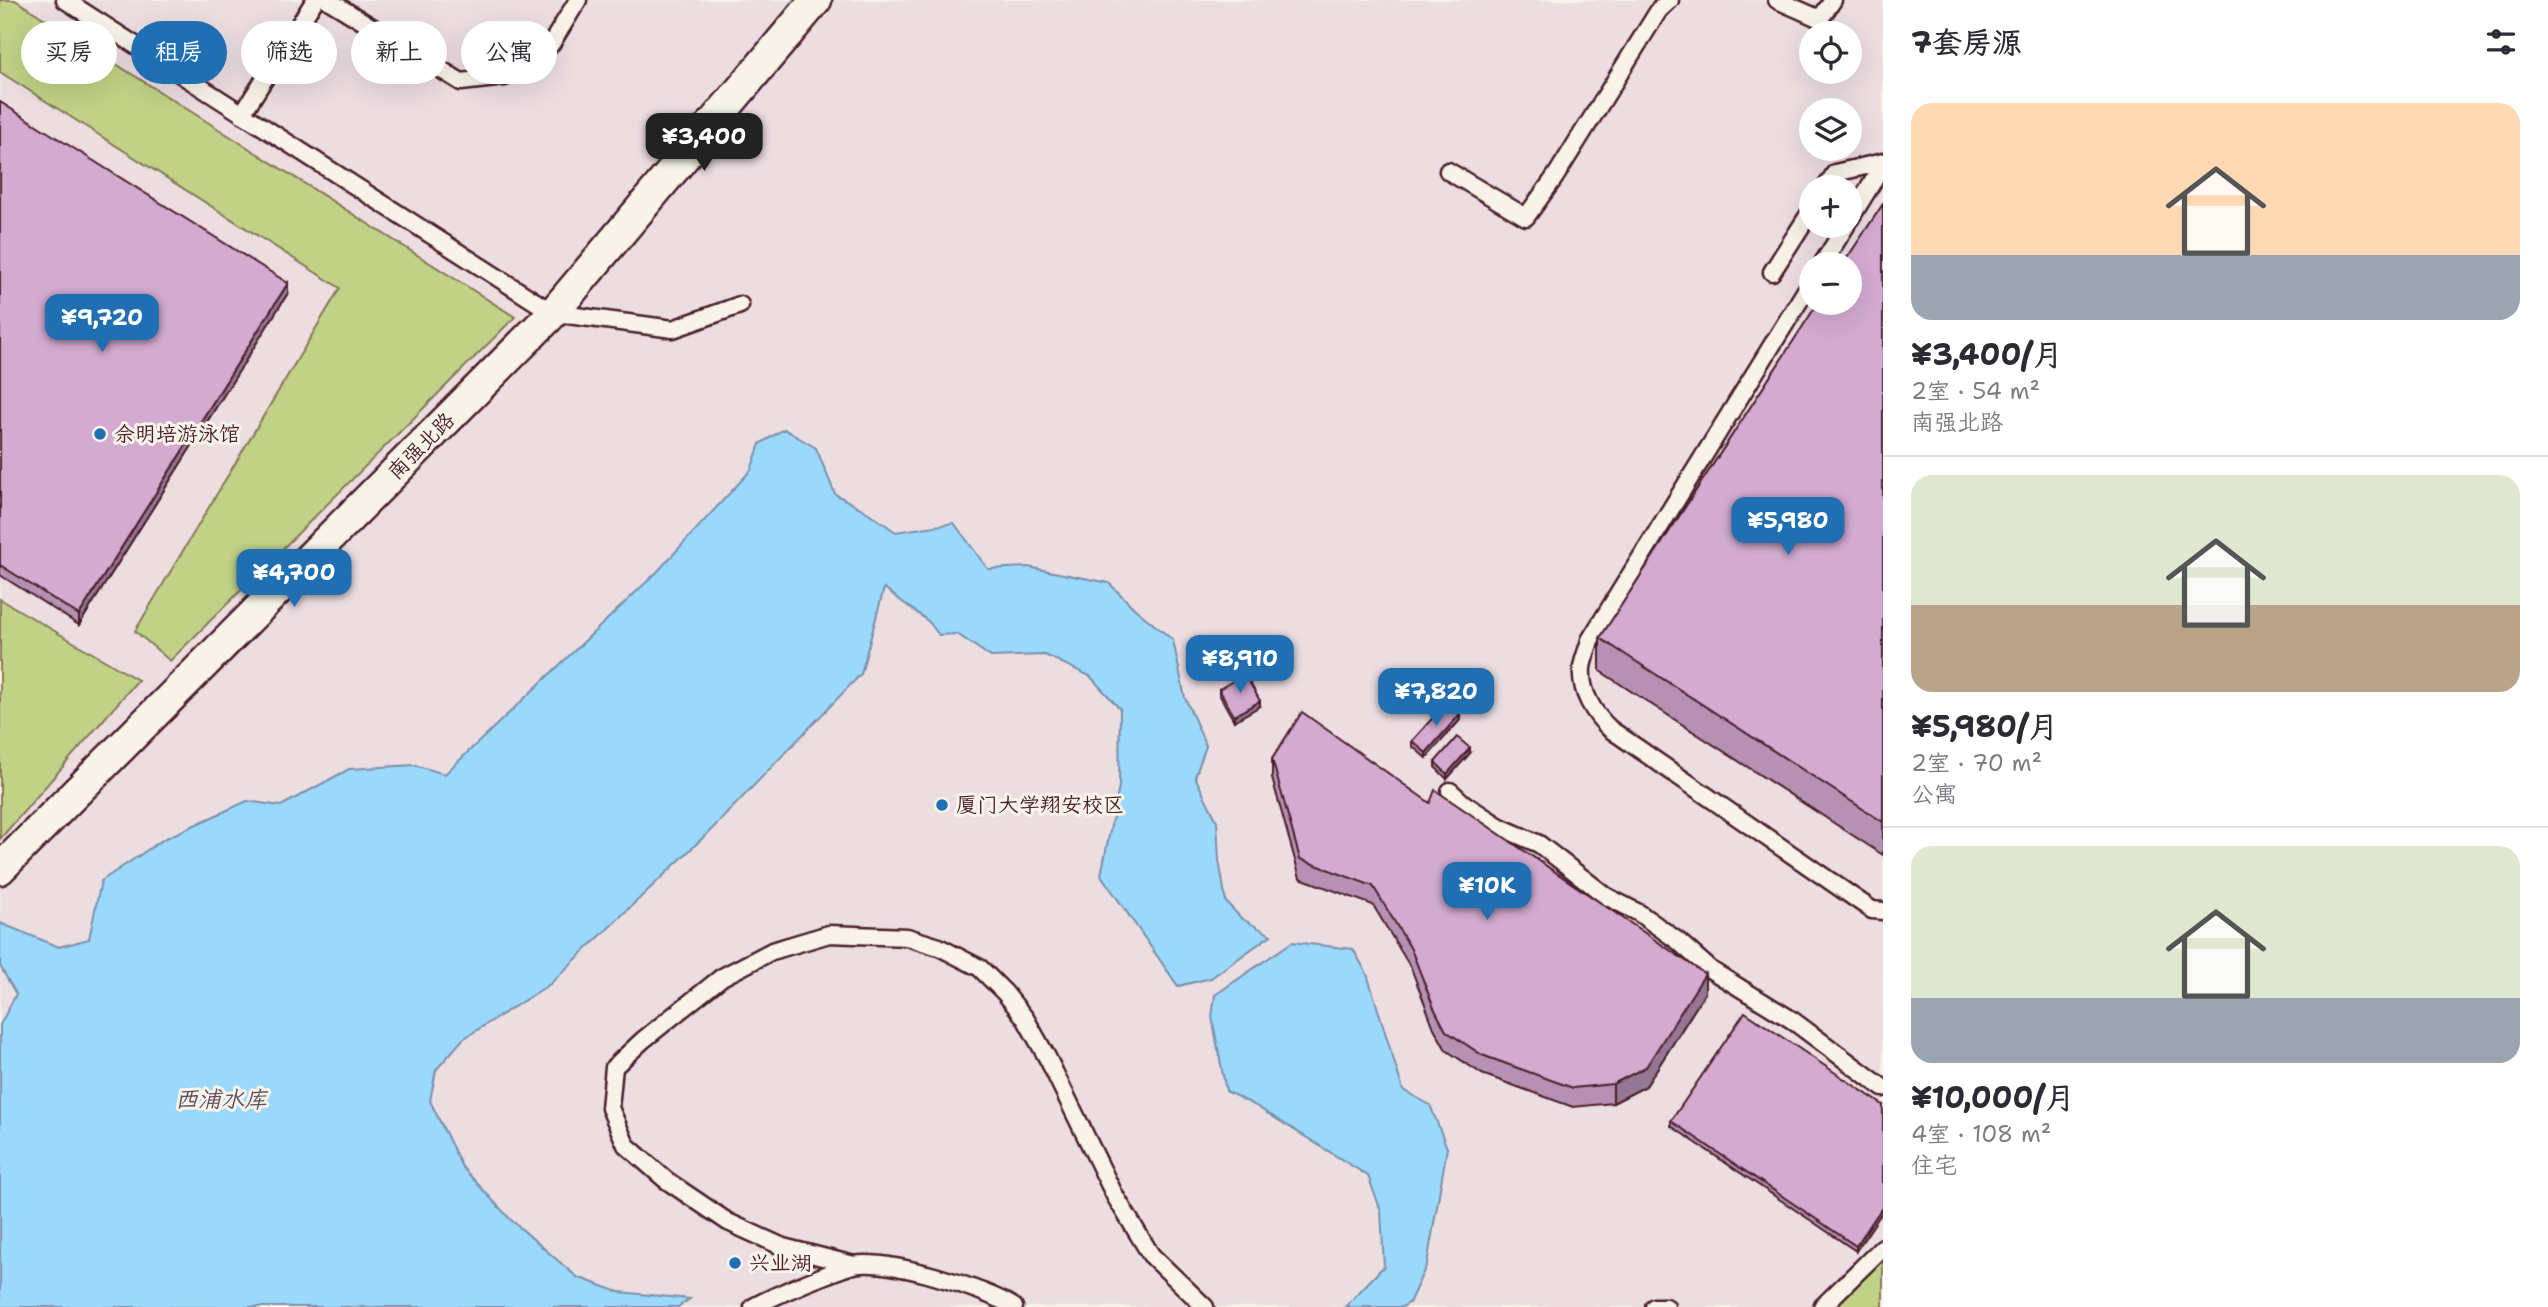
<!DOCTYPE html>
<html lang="zh">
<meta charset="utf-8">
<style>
body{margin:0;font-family:"Shantell Sans","LXGW WenKai TC",sans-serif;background:#f7f7f7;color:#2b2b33;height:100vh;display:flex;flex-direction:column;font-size:26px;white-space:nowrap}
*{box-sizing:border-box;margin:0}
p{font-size:23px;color:#7c7c81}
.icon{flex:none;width:38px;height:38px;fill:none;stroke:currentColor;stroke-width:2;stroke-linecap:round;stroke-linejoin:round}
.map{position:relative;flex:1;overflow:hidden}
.panel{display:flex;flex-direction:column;background:#fff;width:665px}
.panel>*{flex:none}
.hud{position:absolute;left:21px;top:21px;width:665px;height:63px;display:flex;gap:14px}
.buttons{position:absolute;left:1799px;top:21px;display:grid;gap:14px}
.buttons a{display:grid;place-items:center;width:63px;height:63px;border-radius:50%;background:#fff;box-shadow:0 7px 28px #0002;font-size:35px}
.price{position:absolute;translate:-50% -60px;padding:0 16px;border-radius:14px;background:#1f6fb2;color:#fff;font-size:23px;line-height:46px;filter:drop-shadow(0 2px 4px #0008)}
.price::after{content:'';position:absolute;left:50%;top:42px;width:21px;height:16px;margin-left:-10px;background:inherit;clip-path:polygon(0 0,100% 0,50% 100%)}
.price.on{background:#222;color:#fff}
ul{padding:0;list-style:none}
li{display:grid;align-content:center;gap:14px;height:371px;padding:0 28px}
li+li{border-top:2px solid #e1e1e2}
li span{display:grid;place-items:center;height:217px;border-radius:21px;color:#555}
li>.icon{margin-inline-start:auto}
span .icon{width:126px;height:126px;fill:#fffc;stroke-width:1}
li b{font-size:30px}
h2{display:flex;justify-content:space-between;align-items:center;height:84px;padding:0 28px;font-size:30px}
.pill{padding:0 24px;border-radius:32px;background:#fff;box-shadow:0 7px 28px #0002;font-size:24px;line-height:63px}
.pill.on{background:#1f6fb2;color:#fff}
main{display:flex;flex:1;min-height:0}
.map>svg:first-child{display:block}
.built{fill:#ecdde1;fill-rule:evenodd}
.green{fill:#c1d286;stroke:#867858;stroke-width:2}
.water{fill:#9ad9fc;stroke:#7a8fa8;stroke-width:2}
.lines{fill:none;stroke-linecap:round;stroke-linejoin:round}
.lane-casing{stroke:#4a1f2b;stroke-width:21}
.street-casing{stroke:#4a1f2b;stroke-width:35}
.lane{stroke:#f7f3e8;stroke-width:16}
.street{stroke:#f7f3e8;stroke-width:30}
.wall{fill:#b592b3;stroke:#4a1f2b;stroke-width:2}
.shaded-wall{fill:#947792;stroke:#4a1f2b;stroke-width:2}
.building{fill:#d3aad0;stroke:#4a1f2b;stroke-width:2}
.poi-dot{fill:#1f6fb2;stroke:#f7f3e8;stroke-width:2.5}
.labels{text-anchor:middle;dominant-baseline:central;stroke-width:6;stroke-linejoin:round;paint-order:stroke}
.poi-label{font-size:21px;fill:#4a1f2b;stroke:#f7f3e8;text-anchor:start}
.street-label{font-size:21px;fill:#4a1f2b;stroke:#f7f3e8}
.water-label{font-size:23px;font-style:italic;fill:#5e4e5f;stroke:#f7f3e8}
</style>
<main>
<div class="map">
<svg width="1883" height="1307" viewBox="0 0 1883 1307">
<rect width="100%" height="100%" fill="#f7f3e8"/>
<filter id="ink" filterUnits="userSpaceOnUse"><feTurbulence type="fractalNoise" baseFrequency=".0143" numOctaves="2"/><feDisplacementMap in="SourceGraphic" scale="14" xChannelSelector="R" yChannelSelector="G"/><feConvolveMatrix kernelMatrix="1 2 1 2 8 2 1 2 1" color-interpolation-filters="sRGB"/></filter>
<g filter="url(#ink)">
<!-- built -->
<path class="built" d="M0 0H1883V1307H0ZM1811 33H1850V72H1811ZM1811 110H1850V149H1811ZM1811 187H1850V226H1811ZM1811 264H1850V303H1811Z"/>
<!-- green -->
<g class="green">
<path d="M0 0H15L515 317 170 661 135 631 340 288 0 72Z"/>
<path d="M0 599 138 680 0 839Z"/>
<path d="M1883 1252V1307H1814Z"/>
</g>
<!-- water -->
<g class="water">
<path d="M784 429 816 448 835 494 864 510 896 532 954 523 988 569 1028 567 1109 583 1135 609 1173 640 1185 698 1206 746 1195 777 1217 821 1219 860 1226 902 1241 918 1271 935 1211 978 1178 986 1101 875 1119 787 1120 709 1090 676 1045 655 991 657 957 634 939 635 929 622 884 588 861 674 712 829 550 984 463 1039 436 1070 430 1101 462 1167 510 1219 577 1277 619 1292 690 1299 678 1307H0V1025L16 994 0 966V923L59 947 89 939 101 881 164 839 247 801 281 806 349 769 414 765 445 774 657 572 751 470 760 444Z"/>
<path d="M1292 942 1353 949 1367 974 1403 1090 1430 1105 1447 1148 1427 1264 1409 1303 1402 1307H1345L1384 1266 1381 1211 1368 1176 1256 1106 1226 1091 1212 1017 1215 995Z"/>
</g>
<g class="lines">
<!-- lane casing -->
<g class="lane-casing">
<g id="lane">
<path d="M65 0 553 313 673 329 740 305"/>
<path d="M328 0 461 82 505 77 551 44 578 0"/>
<path d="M1777 0 1820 19 1833 0"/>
<path d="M242 114 315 0"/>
<path d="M1448 171 1526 217 1555 177 1659 10 1670 0"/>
<path d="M1826 187 1835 173 1883 162"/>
<path d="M1850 219 1883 165"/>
<path d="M1822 264 1846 226"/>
<path d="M1772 272 1811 211"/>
<path d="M1811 282 1590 640C1588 649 1583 659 1582 668 1580 692 1594 714 1610 729L1872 910 1883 911"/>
<path d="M1450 791 1463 803 1500 827 1539 844 1606 896 1639 913 1678 941 1711 970 1792 1020 1883 1088"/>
<path d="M854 1265 783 1247 728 1222 666 1180 626 1145 610 1108 614 1067 643 1040 722 977 772 951 829 934 907 937 939 947 980 968 1005 993 1025 1018 1048 1059 1115 1196 1151 1255 1205 1307"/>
<path d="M753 1307C778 1294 802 1284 828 1274 836 1271 845 1267 853 1265 888 1258 984 1288 1014 1307"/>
<path d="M1654 1307H1666"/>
<path d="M1822 1307 1883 1247"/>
</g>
</g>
<!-- street casing -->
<g class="street-casing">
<path id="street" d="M0 869 553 313 816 0"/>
</g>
<!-- lane -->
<use href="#lane" class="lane"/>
<!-- street -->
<use href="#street" class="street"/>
</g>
<!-- wall -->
<g class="wall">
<path d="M0 102 288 293 79 625 0 575Z"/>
<path d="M1883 204V855L1600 671V638Z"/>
<path d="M1219 689 1260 706 1234 721 1219 694Z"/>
<path d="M1460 720 1426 758 1412 746V741Z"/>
<path d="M1470 753 1447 779 1435 767V762Z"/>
<path d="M1272 759 1430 803 1705 993 1646 1086 1613 1103 1573 1107 1482 1074 1446 1050 1434 1028 1411 968 1373 905 1300 878 1272 778Z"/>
<path d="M1883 1105 1856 1251 1671 1126V1121Z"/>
</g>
<!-- shaded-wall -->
<g class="shaded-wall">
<path d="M288 283V293L79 625V615Z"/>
<path d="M1260 701V706L1234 721V716Z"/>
<path d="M1460 714V720L1426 758V753Z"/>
<path d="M1470 748V753L1447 779V774Z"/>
<path d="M1705 974V993L1646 1086 1613 1103V1084Z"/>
<path d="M1883 1206V1211L1856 1251V1246Z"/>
</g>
<!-- building -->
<g class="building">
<path d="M0 102 288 283 79 615 0 565Z"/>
<path d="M1883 204V822L1600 638 1818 303H1850V264H1843Z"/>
<path d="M1245 674 1260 701 1234 716 1219 689Z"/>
<path d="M1447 702 1460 714 1426 753 1412 741Z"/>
<path d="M1302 712 1430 803 1435 790 1705 974 1646 1067 1613 1084 1573 1088 1482 1055 1446 1031 1434 1008 1411 949 1373 886 1300 859 1272 759Z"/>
<path d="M1457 737 1470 748 1447 774 1435 762Z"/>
<path d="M1745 1012 1883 1105V1206L1856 1246 1671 1121Z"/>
</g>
</g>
<!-- markers -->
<g class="poi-dot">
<circle cx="100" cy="434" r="7"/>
<circle cx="942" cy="805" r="7"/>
<circle cx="735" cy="1263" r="7"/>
</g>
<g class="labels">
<!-- poi labels -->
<g class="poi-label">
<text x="114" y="434">佘明培游泳馆</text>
<text x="956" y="805">厦门大学翔安校区</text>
<text x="749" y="1263">兴业湖</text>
</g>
<!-- street labels -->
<g class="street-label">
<text transform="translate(421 446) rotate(-45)">南强北路</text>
</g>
<!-- water labels -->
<g class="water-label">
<text x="221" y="1099">西浦水库</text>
</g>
</g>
</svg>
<div class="buttons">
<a><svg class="icon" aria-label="locate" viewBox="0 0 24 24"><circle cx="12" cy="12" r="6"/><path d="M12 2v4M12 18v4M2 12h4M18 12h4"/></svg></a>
<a><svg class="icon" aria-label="layers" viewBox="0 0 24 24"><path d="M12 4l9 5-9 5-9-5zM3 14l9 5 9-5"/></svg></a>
<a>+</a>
<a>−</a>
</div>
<b class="price on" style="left:704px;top:173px">¥3,400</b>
<b class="price" style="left:102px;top:354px">¥9,720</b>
<b class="price" style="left:1788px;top:557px">¥5,980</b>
<b class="price" style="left:294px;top:609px">¥4,700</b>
<b class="price" style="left:1240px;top:695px">¥8,910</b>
<b class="price" style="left:1436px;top:728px">¥7,820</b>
<b class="price" style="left:1487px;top:922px">¥10K</b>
<div class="hud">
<a class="pill">买房</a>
<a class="pill on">租房</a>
<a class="pill">筛选</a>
<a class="pill">新上</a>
<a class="pill">公寓</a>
</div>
</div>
<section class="panel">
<h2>7套房源<svg class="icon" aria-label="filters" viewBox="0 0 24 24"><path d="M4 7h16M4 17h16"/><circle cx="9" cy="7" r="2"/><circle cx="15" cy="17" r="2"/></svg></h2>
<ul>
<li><span style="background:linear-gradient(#ffd9b3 70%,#9aa5b1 0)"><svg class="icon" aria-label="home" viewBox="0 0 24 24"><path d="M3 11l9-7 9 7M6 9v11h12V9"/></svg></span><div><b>¥3,400/月</b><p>2室 · 54 m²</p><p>南强北路</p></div></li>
<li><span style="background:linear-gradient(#dfe7d0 60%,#b9a48a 0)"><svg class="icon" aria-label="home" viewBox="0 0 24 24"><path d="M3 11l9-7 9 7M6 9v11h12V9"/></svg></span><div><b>¥5,980/月</b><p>2室 · 70 m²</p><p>公寓</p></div></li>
<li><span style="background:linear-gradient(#dfe7d0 70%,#9aa5b1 0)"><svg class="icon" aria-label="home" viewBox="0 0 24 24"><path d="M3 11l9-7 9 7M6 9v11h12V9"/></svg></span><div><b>¥10,000/月</b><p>4室 · 108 m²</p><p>住宅</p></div></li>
</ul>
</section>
</main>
